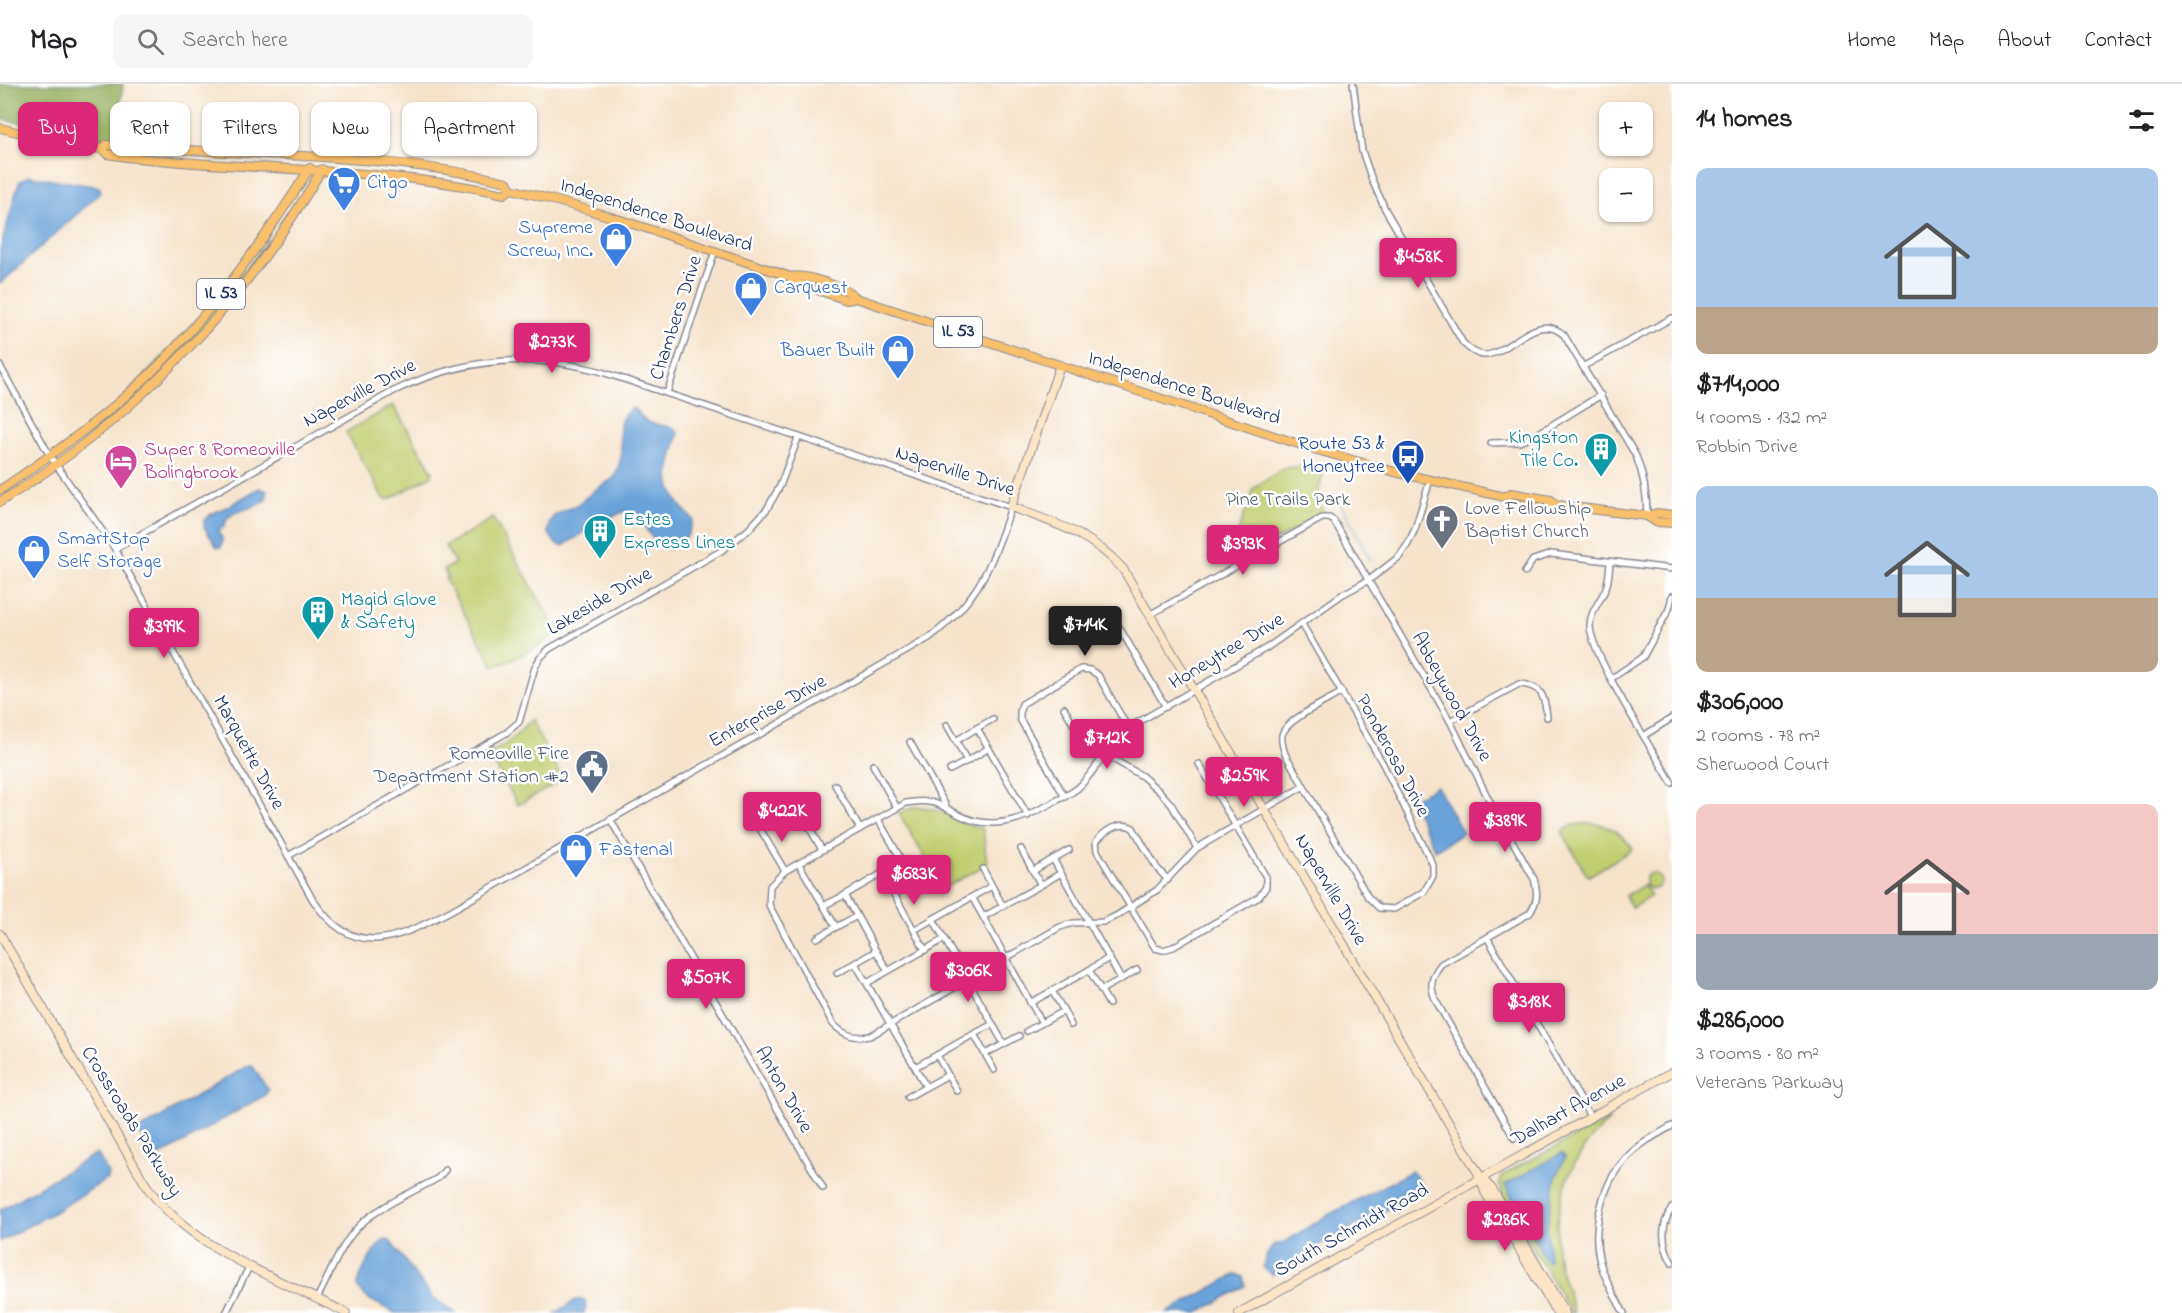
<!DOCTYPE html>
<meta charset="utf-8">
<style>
body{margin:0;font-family:"Indie Flower",sans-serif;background:#f6f6f6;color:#202124;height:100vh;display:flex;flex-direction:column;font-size:22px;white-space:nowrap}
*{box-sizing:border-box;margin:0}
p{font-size:20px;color:#757577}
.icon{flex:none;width:33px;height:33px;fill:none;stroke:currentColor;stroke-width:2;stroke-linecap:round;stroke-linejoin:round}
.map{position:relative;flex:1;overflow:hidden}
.drawer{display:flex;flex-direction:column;background:#fff;width:510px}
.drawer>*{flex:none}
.guide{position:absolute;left:18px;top:18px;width:570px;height:54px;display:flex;gap:12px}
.buttons{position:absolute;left:1599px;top:18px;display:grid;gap:12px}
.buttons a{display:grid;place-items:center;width:54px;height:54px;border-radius:12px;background:#fff;box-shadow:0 2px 4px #0004;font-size:30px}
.price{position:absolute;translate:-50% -51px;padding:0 14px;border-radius:6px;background:#db2777;color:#fff;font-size:20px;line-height:39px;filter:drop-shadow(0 2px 3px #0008)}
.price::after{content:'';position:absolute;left:50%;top:36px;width:18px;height:14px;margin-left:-9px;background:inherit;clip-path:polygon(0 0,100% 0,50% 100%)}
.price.on{background:#222;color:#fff}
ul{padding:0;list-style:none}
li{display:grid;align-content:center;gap:12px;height:318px;padding:0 24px}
li span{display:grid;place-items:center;height:186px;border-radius:12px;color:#555}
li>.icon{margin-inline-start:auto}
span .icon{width:108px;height:108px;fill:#fffc;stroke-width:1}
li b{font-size:26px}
h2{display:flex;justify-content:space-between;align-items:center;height:72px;padding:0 24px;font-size:26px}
.pill{padding:0 21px;border-radius:12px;background:#fff;box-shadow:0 2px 4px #0004;font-size:21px;line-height:54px}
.pill.on{background:#db2777;color:#fff}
header{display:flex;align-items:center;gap:36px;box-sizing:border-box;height:84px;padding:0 30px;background:#fff;border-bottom:2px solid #e0e0e0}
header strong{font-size:28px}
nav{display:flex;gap:33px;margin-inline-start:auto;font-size:21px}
.search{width:420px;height:54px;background:#f6f6f6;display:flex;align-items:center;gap:15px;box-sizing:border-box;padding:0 21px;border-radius:12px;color:#757577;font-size:22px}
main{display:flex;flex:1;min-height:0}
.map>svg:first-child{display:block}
.green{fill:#c1ce70;stroke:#6e7e67;stroke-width:1.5}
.forest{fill:#98b162;stroke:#5a7060;stroke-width:1.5}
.water{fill:#69a3d9;stroke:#42699c;stroke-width:1.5}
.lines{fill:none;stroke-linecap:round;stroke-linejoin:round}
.stream{stroke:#69a3d9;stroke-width:1.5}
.street-casing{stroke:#888994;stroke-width:8}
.secondary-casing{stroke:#888994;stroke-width:10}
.primary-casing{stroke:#888994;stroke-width:10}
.street{stroke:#fff;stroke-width:5}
.secondary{stroke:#fce5c4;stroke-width:8}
.primary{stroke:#f8bf6c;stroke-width:8}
.labels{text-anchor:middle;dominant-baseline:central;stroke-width:5;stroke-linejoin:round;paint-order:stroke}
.shield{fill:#fff;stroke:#5f6d8e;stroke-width:1.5}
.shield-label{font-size:18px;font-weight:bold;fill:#1b2f5e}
.shop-label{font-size:20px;fill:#366cbe;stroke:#fff;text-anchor:start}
.street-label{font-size:20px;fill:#1b2f5e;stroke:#fff}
.culture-label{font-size:20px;fill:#0d838f;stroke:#fff;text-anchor:start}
.transit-label{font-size:20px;fill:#164399;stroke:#fff;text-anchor:end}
.hotel-label{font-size:20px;fill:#b23c85;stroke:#fff;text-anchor:start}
.park-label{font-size:20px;fill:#4d5f63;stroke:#fff}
.worship-label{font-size:20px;fill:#5b616d;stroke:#fff;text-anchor:start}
.service-label{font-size:20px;fill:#4e5e75;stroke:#fff;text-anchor:end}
</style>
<header>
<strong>Map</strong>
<div class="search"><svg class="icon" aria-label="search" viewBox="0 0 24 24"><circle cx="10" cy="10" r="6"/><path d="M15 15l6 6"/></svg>Search here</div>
<nav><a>Home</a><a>Map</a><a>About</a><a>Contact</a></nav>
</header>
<main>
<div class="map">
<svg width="1672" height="1229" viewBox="0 0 1672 1229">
<rect width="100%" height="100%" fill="#fff"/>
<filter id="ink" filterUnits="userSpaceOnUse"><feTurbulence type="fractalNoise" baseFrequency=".0167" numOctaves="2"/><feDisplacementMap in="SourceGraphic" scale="12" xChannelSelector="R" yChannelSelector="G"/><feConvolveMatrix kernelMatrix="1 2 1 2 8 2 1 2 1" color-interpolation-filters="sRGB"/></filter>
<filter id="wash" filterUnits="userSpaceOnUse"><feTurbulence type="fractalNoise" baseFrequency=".008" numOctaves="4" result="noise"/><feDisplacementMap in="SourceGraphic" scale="24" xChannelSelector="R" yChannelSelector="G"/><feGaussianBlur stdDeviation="1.35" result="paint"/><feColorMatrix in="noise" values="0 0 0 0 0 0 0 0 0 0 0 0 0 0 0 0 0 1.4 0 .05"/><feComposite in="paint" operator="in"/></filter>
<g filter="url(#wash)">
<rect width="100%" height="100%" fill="#f5e3cb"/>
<!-- green -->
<g class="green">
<path d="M269 154C255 175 243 200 227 219 185 269 135 311 87 353L249 181Z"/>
<path d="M393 321 433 388 431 392 388 416 383 414 346 348Z"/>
<path d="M1306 382 1324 386 1317 413 1324 430 1239 476 1232 478 1235 456 1254 404 1284 384Z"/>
<path d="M493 434 557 547C547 562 511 575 494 583L445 495 448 494 444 486 455 479 445 462Z"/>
<path d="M530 636 563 696 518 721 489 670C508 660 516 653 530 636Z"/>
<path d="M914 723C940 721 959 740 983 745L987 780 943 805 899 729Z"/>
<path d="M1589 739C1609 740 1622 749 1633 765L1589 792 1586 790 1562 747 1574 741Z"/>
<circle cx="1653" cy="797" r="8"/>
<path d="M1644 801 1651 812 1632 824 1625 812Z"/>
<path d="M1610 1035C1601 1045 1590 1054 1583 1066 1560 1099 1551 1146 1560 1185 1564 1200 1570 1214 1574 1229H1571L1504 1114 1499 1099 1501 1093 1511 1086Z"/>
</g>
<!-- forest -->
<path class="forest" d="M0 0H123L117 47 110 56 0 35Z"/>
<!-- water -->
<g class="water">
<path d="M29 92 99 103 101 108 0 200V166L17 105 20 97Z"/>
<path d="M632 324C639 327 640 333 646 337 656 343 670 339 678 349 673 376 661 392 678 418 682 425 689 430 693 436L687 452 670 465C645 460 649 433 625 427L600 438 563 462 556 460 548 448 550 437 555 431 577 421 595 406 614 394C617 387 621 379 621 371 622 352 613 337 632 324Z"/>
<path d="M259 404 267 407 266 416C253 428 227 423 224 443L218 447 223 456 221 463H217L204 443V437L211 430 231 421Z"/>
<path d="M1437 702 1463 749 1435 766 1411 716Z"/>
<path d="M249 981H252L268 1006 265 1011 160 1072 154 1073C147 1069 141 1055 140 1047L142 1044Z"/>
<path d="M97 1069 108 1089 107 1095 56 1127 0 1157V1126Z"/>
<path d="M1562 1069 1565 1073 1556 1093 1547 1144 1549 1177 1547 1178 1505 1101Z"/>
<path d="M1412 1087 1423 1102 1418 1109 1317 1162 1272 1191 1263 1183 1265 1174 1274 1160H1279L1286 1157 1330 1130Z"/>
<path d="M385 1155 390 1157 432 1213 456 1229H395L368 1215 357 1203C359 1191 374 1163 385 1155Z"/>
<path d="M1236 1190 1243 1193 1245 1202 1198 1229H1167Z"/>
<path d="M576 1216H585L586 1222 584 1229H556Z"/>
</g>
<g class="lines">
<!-- stream -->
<path class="stream" d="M1341 420 1371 477"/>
</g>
</g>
<g filter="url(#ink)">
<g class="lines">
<!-- street casing -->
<g class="street-casing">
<g id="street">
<path d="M1353 0 1362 67 1372 96 1385 125 1463 259C1468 264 1475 270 1483 271 1509 272 1536 225 1564 251L1636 372C1644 392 1647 410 1647 432"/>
<path d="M0 282 50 372 115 465 313 816C354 878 399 854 452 826L929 554C978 517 993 480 1011 423L599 287C528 268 460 275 394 307L115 465"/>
<path d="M1584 282 1672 234"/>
<path d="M667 309 715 167"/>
<path d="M1491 359 1519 358 1534 352 1601 311"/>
<path d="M1610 479C1609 488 1609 498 1605 506 1600 518 1591 526 1590 540 1588 567 1655 670 1672 699"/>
<path d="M1525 488 1533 476 1551 470 1672 485"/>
<path d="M1151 530 1322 434H1329L1334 437 1450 637 1490 718 1534 795C1538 809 1538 816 1530 829L1441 880C1431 893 1429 902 1436 917L1514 1054"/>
<path d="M1302 540 1383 680 1433 781V792L1424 808 1394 825 1379 824 1368 813 1285 670C1283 664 1281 657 1282 651 1286 635 1328 617 1342 608"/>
<path d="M1119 543 1166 623"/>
<path d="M1612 594 1643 573 1669 525 1672 512"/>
<path d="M1064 624 1084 658 1142 692 1160 708 1171 720 1197 764"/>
<path d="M1450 637 1519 600C1542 601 1545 613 1547 633"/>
<path d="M947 641 956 657"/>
<path d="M977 644 993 635"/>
<path d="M1645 651 1672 634"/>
<path d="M910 658 946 722"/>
<path d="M989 664 967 677 956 657 977 644 1028 732"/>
<path d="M873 681 897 724"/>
<path d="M950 686 967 677"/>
<path d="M835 701 860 745"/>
<path d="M1304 702 1197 764 1157 806 1116 832 1103 838 1073 839 1060 843 870 952C854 954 845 952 833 940L769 821 770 802 785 787 906 719C942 712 946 729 975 737 1005 744 1028 732 1054 718 1063 713 1074 709 1081 701 1098 683 1109 660 1128 644L1268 563 1343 510 1369 496 1399 473 1408 460 1415 445 1430 396"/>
<path d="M1065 713 1020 635V626L1022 620 1081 585 1090 586 1098 591 1128 644"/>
<path d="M797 722 822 766"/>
<path d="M610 735 823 1104"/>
<path d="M878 735 914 798 894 810 883 789 902 778"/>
<path d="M759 743 785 787"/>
<path d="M1021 765 1033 787"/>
<path d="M288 772 506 649 519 638 535 583 540 574 549 565 721 467 748 446 767 425 780 402 798 354"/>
<path d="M1053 775 1069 766"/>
<path d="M799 780 836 843 857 832 845 811 823 822"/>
<path d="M983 785 992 802"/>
<path d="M1061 789 1041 801 1033 787 1053 775 1121 895 1101 906 1089 886 1109 874"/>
<path d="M1168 796 1157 784 1133 744C1120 736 1104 747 1096 758L1097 767 1155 864 1163 866 1173 863 1259 813 1266 803V793L1199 680"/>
<path d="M914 798 932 789"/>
<path d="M894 810 914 846"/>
<path d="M845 811 883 789"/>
<path d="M1003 822 1041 801"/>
<path d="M857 832 876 867"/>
<path d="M983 833 1003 822 992 802 972 813 1042 939 1064 927 1052 907 1030 919"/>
<path d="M933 835 972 813"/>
<path d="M817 854 836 843"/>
<path d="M944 855 925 866 914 846 933 835 1004 960 985 970 974 950 993 940"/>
<path d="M1488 855 1591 1034"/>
<path d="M888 887 925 866"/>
<path d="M837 889 855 879"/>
<path d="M1121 895 1137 886"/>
<path d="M867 899 888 887 876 867 855 879 915 983 937 971 948 991 926 1003 915 983"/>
<path d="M1101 906 1109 920"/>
<path d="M1052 907 1089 886"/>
<path d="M1064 927 1071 941"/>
<path d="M1027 947 1042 939"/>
<path d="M1004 960 1019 952"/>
<path d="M985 970 994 986"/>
<path d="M937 971 974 950"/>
<path d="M948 991 957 1007"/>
<path d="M908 1013 926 1003"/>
<path d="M1672 1124C1660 1142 1662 1161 1672 1179"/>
<path d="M317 1214C330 1191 340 1161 359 1142 376 1124 415 1107 438 1094L445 1086"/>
<path d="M226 1229 250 1181"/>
<path d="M1624 1229C1615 1213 1605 1196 1600 1178 1591 1144 1602 1100 1626 1074 1639 1060 1656 1051 1672 1042"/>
</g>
</g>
<!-- secondary casing -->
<g class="secondary-casing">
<g id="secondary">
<path d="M1060 281 1011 423C1054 439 1091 449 1123 485L1481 1094 1492 1105 1565 1229"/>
<path d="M0 850 144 1098C186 1164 278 1194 346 1229"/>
<path d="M1481 1096 1485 1108 1557 1229"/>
<path d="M1239 1229 1672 988"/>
</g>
</g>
<!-- primary casing -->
<g class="primary-casing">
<g id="primary">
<path d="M0 44 71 61 102 65 107 70 127 73C252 87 380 83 504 110L511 105"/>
<path d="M102 65 106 61C239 72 376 67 507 98L511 105C606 128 698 162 791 193L794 198 847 216 856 214 1317 366 1395 388 1505 413 1508 418 1549 425 1556 421"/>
<path d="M791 193C803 189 848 204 856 214"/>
<path d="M0 406C58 367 115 326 164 276 220 217 267 152 310 84"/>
<path d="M1505 413 1511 409 1551 416 1556 421 1647 432 1657 429 1672 431"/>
<path d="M0 418C133 336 244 220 322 85"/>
<path d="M1647 432 1656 438 1672 439"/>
</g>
</g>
<!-- street -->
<use href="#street" class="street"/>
<!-- secondary -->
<use href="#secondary" class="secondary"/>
<!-- primary -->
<use href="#primary" class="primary"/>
</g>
</g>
<!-- icons -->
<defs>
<g id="supermarket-pin" transform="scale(1.725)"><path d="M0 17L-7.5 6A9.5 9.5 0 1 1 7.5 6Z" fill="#3f7fe0" stroke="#fff"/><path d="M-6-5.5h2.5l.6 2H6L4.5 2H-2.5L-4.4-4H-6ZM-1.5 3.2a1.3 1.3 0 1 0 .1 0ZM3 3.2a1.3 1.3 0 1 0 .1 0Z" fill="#fff"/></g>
<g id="shop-pin" transform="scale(1.725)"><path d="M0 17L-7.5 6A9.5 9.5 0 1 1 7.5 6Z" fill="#3f7fe0" stroke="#fff"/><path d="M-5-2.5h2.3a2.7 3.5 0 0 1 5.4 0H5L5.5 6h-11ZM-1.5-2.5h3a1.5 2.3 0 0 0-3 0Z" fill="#fff"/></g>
<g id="building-pin" transform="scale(1.725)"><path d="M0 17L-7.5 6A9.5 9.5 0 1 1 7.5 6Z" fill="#0f9aa8" stroke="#fff"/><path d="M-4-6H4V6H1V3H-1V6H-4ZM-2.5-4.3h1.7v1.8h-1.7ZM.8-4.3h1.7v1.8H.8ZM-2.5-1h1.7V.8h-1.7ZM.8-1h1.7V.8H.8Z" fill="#fff"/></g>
<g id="bus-pin" transform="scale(1.725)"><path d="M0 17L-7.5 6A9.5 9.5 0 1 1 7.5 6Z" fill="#1a4fb4" stroke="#fff"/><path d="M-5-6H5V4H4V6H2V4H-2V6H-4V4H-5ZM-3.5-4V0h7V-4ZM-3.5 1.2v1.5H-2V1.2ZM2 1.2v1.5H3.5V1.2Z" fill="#fff"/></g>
<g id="hotel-pin" transform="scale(1.725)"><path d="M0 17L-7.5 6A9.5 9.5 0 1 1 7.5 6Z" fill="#d1479c" stroke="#fff"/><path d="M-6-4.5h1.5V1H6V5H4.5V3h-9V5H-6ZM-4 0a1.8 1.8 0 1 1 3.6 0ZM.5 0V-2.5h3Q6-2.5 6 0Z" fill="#fff"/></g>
<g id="church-pin" transform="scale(1.725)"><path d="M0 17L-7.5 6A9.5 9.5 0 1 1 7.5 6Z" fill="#6b7280" stroke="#fff"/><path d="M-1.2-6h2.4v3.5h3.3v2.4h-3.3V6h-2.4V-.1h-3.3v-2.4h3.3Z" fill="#fff"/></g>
<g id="civic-pin" transform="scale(1.725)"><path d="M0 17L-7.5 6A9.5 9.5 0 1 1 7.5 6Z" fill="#5c6f8a" stroke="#fff"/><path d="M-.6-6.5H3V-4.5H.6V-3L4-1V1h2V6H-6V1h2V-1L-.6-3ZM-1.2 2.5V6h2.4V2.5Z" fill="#fff"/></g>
</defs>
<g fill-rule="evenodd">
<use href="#supermarket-pin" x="344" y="99"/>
<use href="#shop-pin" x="616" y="155"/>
<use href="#shop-pin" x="751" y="204"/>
<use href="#shop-pin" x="898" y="267"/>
<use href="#building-pin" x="1601" y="365"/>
<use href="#bus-pin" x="1408" y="372"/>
<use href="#hotel-pin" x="121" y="377"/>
<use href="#church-pin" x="1442" y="437"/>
<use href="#building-pin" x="600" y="447"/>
<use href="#shop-pin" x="34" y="467"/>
<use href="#building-pin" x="318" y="528"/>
<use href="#civic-pin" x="592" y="682"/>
<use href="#shop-pin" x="576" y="766"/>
</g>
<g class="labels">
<!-- shield labels -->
<g class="shield">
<rect x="197" y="195" width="48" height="30" rx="4.5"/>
<rect x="934" y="233" width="48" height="30" rx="4.5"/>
</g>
<g class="shield-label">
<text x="221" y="210">IL 53</text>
<text x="958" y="248">IL 53</text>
</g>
<!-- shop labels -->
<g class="shop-label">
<text x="367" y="99">Citgo</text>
<text x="593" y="144" text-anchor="end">Supreme<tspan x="593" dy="23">Screw, Inc.</tspan></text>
<text x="774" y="204">Carquest</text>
<text x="875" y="267" text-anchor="end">Bauer Built</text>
<text x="57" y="455">SmartStop<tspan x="57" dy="23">Self Storage</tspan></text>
<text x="599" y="766">Fastenal</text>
</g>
<!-- street labels -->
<g class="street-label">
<text transform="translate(656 132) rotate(18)">Independence Boulevard</text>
<text transform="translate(677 234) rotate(-72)">Chambers Drive</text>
<text transform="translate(1184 305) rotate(18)">Independence Boulevard</text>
<text transform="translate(360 310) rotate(-28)">Naperville Drive</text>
<text transform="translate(955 388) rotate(18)">Naperville Drive</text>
<text transform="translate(600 518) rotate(-30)">Lakeside Drive</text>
<text transform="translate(1227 568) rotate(-31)">Honeytree Drive</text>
<text transform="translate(1451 613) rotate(61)">Abbeywood Drive</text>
<text transform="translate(768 628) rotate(-29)">Enterprise Drive</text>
<text transform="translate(248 669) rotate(61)">Marquette Drive</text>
<text transform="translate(1392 672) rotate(62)">Ponderosa Drive</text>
<text transform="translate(1330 806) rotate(60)">Naperville Drive</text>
<text transform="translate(783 1006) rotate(60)">Anton Drive</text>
<text transform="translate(1569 1027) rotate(-29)">Dalhart Avenue</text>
<text transform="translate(131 1038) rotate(58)">Crossroads Parkway</text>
<text transform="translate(1352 1147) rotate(-29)">South Schmidt Road</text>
</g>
<!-- culture labels -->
<g class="culture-label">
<text x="1578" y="354" text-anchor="end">Kingston<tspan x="1578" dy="23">Tile Co.</tspan></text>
<text x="623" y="436">Estes<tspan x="623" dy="23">Express Lines</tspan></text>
<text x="341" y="516">Magid Glove<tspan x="341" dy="23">&amp; Safety</tspan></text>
</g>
<!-- transit labels -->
<g class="transit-label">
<text x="1385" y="360">Route 53 &amp;<tspan x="1385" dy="23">Honeytree</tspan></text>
</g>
<!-- hotel labels -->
<g class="hotel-label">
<text x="144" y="366">Super 8 Romeoville<tspan x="144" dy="23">Bolingbrook</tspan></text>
</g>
<!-- park labels -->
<g class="park-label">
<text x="1288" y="416">Pine Trails Park</text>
</g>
<!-- worship labels -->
<g class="worship-label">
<text x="1465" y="425">Love Fellowship<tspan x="1465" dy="23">Baptist Church</tspan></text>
</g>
<!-- service labels -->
<g class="service-label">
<text x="569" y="670">Romeoville Fire<tspan x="569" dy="23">Department Station #2</tspan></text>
</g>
</g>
</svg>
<div class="buttons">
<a>+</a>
<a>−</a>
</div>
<b class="price" style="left:1418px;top:205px">$458K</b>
<b class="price" style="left:552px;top:290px">$273K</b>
<b class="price" style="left:1243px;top:492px">$393K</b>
<b class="price on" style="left:1085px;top:573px">$714K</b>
<b class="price" style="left:164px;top:575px">$399K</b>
<b class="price" style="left:1107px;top:686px">$712K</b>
<b class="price" style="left:1244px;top:724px">$259K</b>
<b class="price" style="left:782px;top:759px">$422K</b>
<b class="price" style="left:1505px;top:769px">$389K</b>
<b class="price" style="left:914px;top:822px">$683K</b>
<b class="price" style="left:968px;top:919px">$306K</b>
<b class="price" style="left:706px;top:926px">$507K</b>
<b class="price" style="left:1529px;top:950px">$318K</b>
<b class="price" style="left:1505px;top:1168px">$286K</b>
<div class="guide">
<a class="pill on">Buy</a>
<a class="pill">Rent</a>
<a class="pill">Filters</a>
<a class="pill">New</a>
<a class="pill">Apartment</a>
</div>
</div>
<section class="drawer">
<h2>14 homes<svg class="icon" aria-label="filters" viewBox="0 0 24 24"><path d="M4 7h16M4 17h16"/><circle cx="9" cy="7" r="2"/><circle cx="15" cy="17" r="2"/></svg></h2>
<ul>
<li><span style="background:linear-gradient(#a9c7e8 75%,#b9a48a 0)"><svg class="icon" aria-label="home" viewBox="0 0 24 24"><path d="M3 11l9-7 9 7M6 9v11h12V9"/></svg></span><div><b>$714,000</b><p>4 rooms · 132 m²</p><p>Robbin Drive</p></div></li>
<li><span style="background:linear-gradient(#a9c7e8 60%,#b9a48a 0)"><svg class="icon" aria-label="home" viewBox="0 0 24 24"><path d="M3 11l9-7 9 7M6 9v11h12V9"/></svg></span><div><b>$306,000</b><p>2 rooms · 78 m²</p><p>Sherwood Court</p></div></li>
<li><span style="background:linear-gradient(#f6c9c9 70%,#9aa5b1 0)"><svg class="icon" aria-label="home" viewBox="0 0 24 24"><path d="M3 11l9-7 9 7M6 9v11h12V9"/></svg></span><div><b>$286,000</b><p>3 rooms · 80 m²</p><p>Veterans Parkway</p></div></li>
</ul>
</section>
</main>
